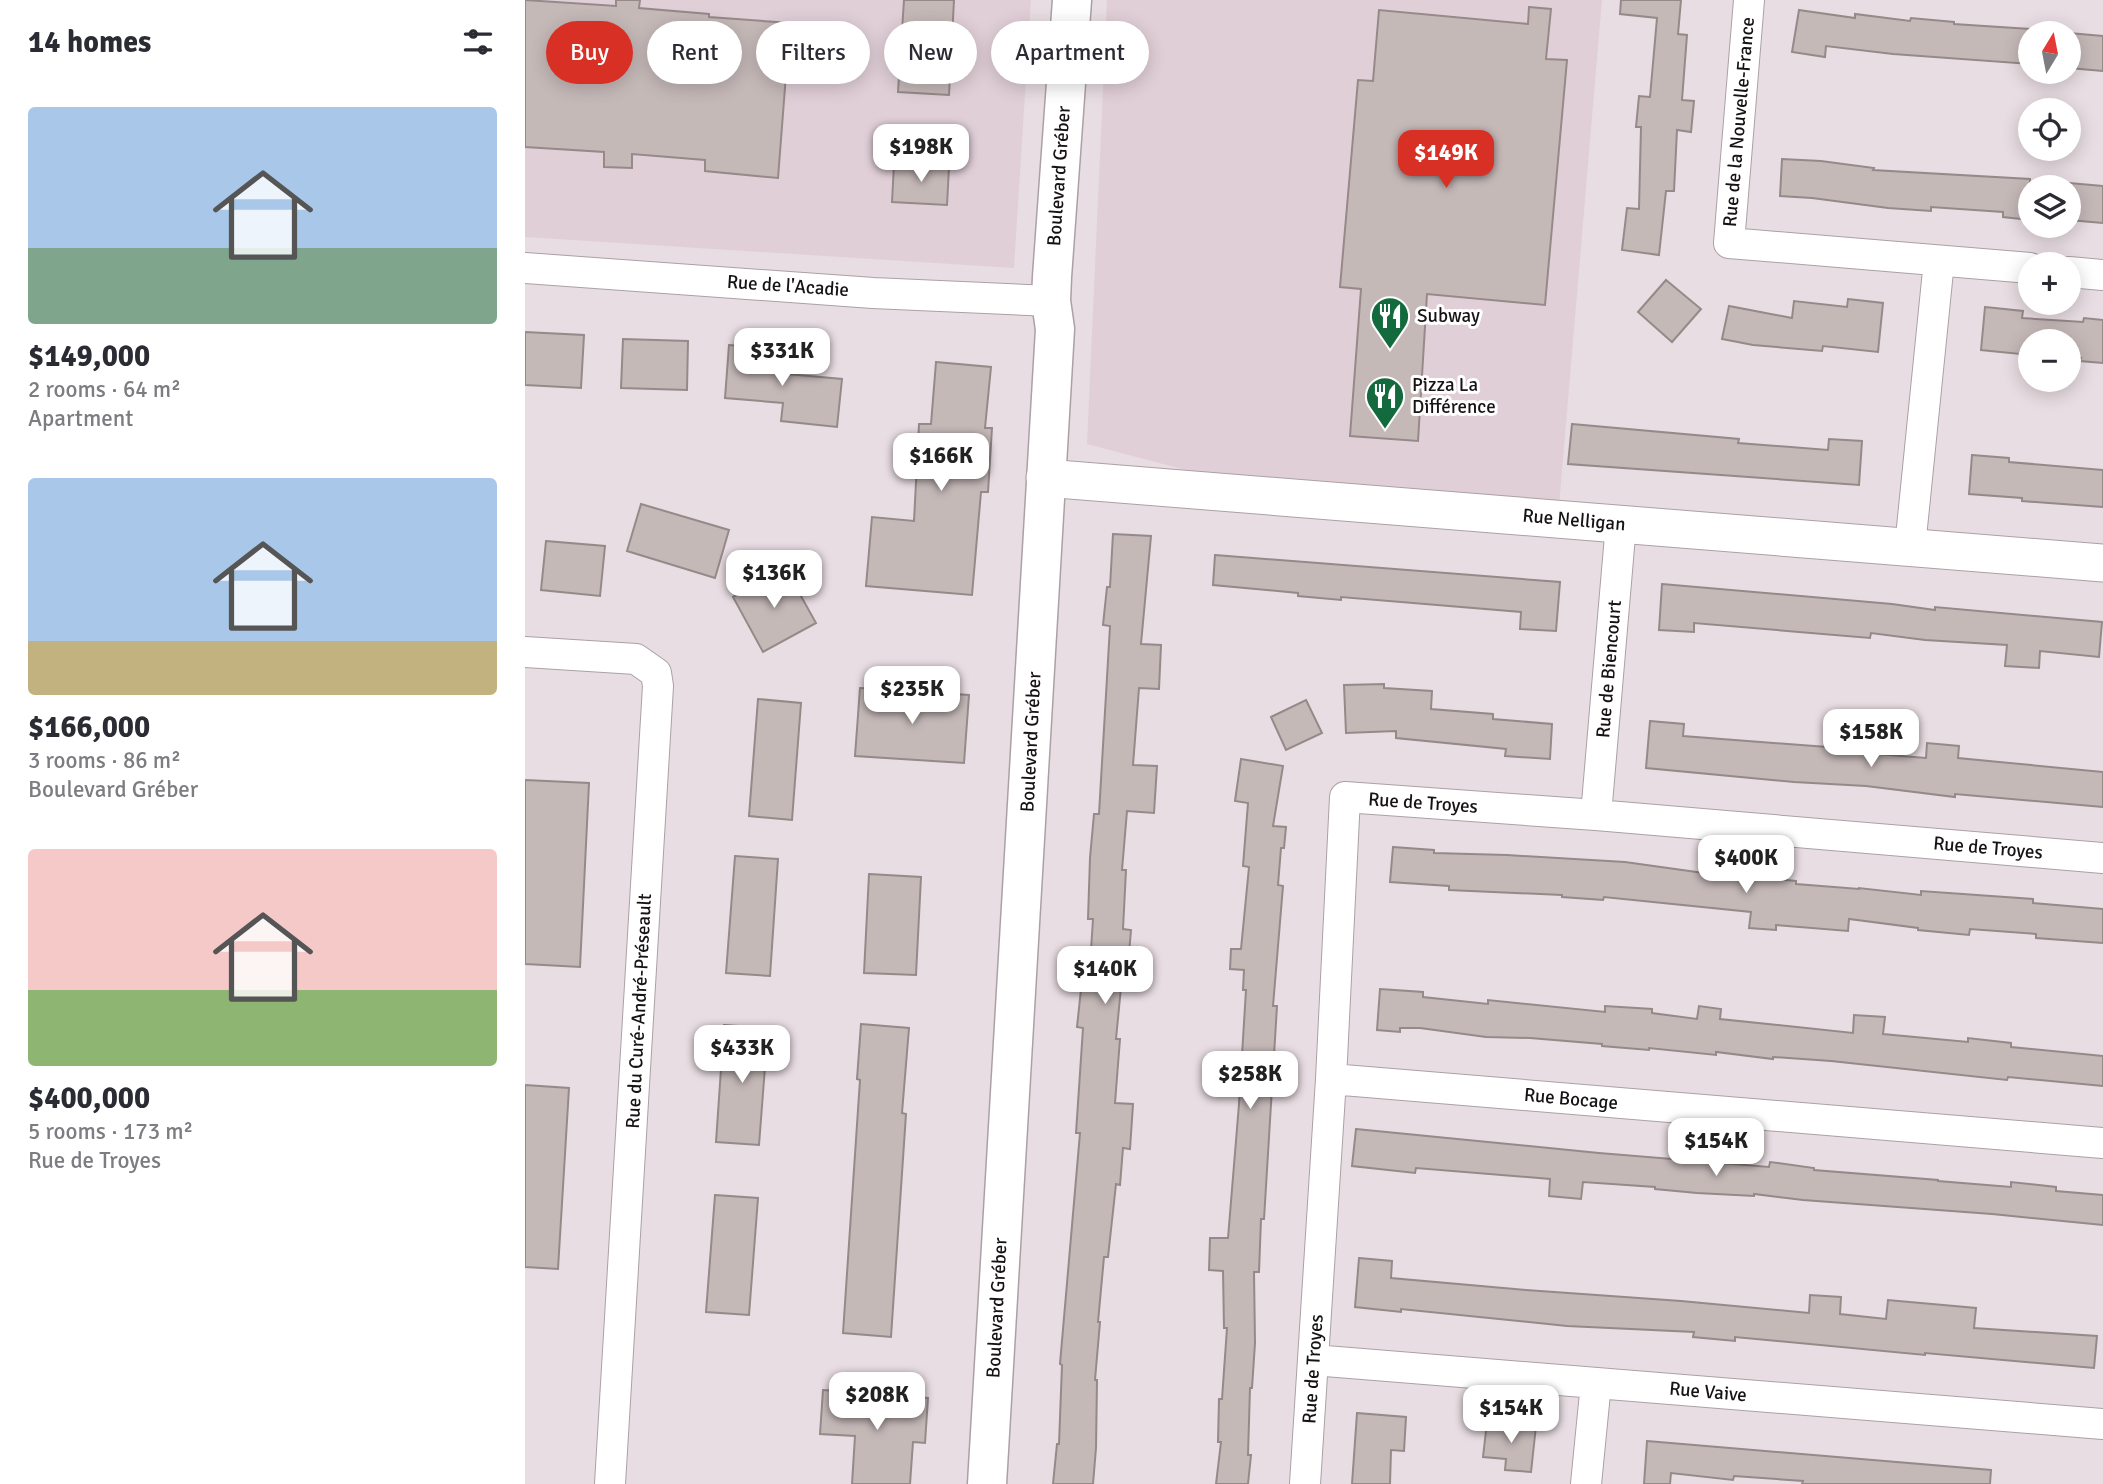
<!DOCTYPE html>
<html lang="en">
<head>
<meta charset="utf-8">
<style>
  body { margin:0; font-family:Signika,sans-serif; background:#f7f7f7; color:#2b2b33; height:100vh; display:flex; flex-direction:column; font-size:26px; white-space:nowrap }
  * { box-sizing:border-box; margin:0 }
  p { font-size:23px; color:#7c7c81 }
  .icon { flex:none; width:38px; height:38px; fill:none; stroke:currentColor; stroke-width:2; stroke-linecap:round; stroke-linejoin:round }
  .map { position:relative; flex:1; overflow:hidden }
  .sheet { display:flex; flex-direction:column; background:#fff; width:525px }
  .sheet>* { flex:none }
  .guide { position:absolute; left:21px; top:21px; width:665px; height:63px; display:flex; gap:14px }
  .needle { width:46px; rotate:10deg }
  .controls { position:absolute; left:1493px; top:21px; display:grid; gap:14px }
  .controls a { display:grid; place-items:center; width:63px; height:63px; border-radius:50%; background:#fff; box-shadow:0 4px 18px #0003; font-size:35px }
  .price { position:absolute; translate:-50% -60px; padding:0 16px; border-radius:14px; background:#fff; color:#222; font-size:23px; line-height:46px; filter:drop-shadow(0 2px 4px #0008) }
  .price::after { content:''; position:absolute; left:50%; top:42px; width:21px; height:16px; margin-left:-10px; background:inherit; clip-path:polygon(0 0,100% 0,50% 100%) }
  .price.current { background:#d93025; color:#fff }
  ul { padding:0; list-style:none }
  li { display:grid; align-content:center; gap:14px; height:371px; padding:0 28px }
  li span { display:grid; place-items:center; height:217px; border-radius:7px; color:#555 }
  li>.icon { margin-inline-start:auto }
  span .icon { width:126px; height:126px; fill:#fffc; stroke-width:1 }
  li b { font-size:30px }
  h2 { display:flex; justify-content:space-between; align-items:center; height:84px; padding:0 28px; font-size:30px }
  .pill { padding:0 24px; border-radius:32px; background:#fff; box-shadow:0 4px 18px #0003; font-size:24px; line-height:63px }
  .pill.current { background:#d93025; color:#fff }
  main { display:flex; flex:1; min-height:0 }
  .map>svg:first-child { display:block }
  .built { fill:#e1cfd7 }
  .building { fill:#c5b9b8; stroke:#958a89; stroke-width:2 }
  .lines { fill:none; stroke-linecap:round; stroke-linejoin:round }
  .minor-casing { stroke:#aba0a5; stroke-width:32 }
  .tertiary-casing { stroke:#aba0a5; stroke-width:39 }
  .secondary-casing { stroke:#aba0a5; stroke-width:41 }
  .minor { stroke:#fff; stroke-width:30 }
  .tertiary { stroke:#fff; stroke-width:37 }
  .secondary { stroke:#fff; stroke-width:38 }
  .labels { text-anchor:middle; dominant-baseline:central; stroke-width:6; stroke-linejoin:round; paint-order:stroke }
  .street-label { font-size:19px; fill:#171315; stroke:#fff }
  .poi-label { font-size:19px; fill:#171315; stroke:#fff; text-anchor:start }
</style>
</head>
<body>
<main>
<section class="sheet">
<h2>14 homes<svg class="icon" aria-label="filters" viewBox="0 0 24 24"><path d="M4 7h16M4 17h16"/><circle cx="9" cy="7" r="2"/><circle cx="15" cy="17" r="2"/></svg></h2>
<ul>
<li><span style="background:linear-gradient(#a9c7e8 65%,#7fa58c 0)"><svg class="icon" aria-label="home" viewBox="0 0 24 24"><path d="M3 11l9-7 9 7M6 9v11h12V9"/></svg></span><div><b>$149,000</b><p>2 rooms · 64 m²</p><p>Apartment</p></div></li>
<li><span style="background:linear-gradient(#a9c7e8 75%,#c2b280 0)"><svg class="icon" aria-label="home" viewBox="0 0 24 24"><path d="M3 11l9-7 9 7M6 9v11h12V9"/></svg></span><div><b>$166,000</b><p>3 rooms · 86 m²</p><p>Boulevard Gréber</p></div></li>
<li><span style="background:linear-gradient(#f6c9c9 65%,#8fb573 0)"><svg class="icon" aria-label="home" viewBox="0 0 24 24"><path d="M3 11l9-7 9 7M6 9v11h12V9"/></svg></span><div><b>$400,000</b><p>5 rooms · 173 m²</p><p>Rue de Troyes</p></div></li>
</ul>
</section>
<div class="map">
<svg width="1578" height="1484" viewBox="0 0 1578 1484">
  <rect width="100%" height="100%" fill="#e8dde2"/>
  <!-- built -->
  <path class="built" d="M0 0H506L489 268 0 237Z
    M582 0H1077L1033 518 767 498 562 444Z"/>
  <!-- building -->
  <path class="building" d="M0 0 91 6V0H115L114 8 184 14V17L265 23 253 178 180 171V160L107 154V168L79 167V152L0 147Z
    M379 0H429L424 95 373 92Z
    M1096 0H1156L1153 34 1162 35 1157 100 1169 101 1166 132 1152 130 1149 191H1141L1134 255 1097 250 1102 208 1114 209 1116 127H1111L1114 96 1125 97 1132 18 1095 14Z
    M1004 7 1026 9 1021 59 1042 60 1020 305 902 294 893 441 825 436 836 289 815 287 833 80 848 81 854 10 1003 24Z
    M1274 10 1330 18V14L1385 21 1386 18 1429 22V24L1505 29V64L1368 54 1301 46 1300 57 1267 52Z
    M1544 33 1578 36V71L1544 68Z
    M1257 159 1296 161 1349 168 1348 170 1505 179V220L1478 217V212L1406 207V211L1363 208 1287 198 1255 196Z
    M369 164 424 167 422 205 367 202Z
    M1544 183 1578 186V223L1544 220Z
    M1141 280 1176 309 1147 342 1113 312Z
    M1323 299 1358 303 1353 352 1298 346 1297 351 1228 345 1197 339 1204 306 1267 318 1269 301 1322 307Z
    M1460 307 1498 311 1497 318 1558 322 1559 318 1578 320V363L1555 361 1556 358 1544 357V341H1505V355L1456 350Z
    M0 332 59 335 56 388 0 385Z
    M98 339 163 341 162 390 96 388Z
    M204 345 242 348 240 372 317 379 312 427 256 421 258 403 200 398Z
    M411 362 466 367 460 428H467L463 492H456L447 595 341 586 347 517 389 521 394 424H406Z
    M1047 424 1214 439 1213 443 1303 450 1304 439 1337 441 1334 485 1043 464Z
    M1447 455 1484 458V462L1578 470V507L1497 501V498L1444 494Z
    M116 504 204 530 190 578 102 551Z
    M588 534 626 536 616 644 636 645 634 689 614 688 608 765 632 766 629 813 602 811 597 870H601L598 929 606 930 602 977H597L591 1039H595L590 1103 608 1104 605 1149 598 1148 595 1185 591 1184 583 1257H579L573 1322H575L570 1380H572L571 1448 568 1484H528L532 1444H534L537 1365 535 1364 555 1133H551L558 1028 552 1027 557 980 564 981 568 919H563L565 858 569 814H574L585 626 578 625 582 587H585Z
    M21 541 80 546 75 596 16 590Z
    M690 555 1035 582 1031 631 995 629 996 612 816 597V600L773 596V593L688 585Z
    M261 569 291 623 238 652 208 597Z
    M1137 584 1367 604 1410 610V607L1577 622 1574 657 1515 651 1514 668 1480 666 1482 645 1400 640 1346 633 1345 638 1169 623V632L1134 630Z
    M859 684V688L907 691 906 709 968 714V719L1027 724 1025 759 980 756 981 749 871 738V731L821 733 819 685Z
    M335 688 444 695 439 763 330 756Z
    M233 699 276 703 267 820 224 816Z
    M781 700 797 733 761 750 746 717Z
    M1125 721 1159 724 1158 736 1328 749V752L1401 758 1402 743 1434 746 1433 758 1578 772V807L1430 794V797L1341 786 1269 782 1121 768Z
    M716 759 758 766 748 826 761 827 759 848H756L753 885 758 886 748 1006H752L739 1219H736L734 1272H729L730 1343 727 1388H725L723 1455H726L723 1484H691L696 1442H693L694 1399H697L702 1328H699L698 1271 684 1270 685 1238H703L714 1104 721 990H718L719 970 705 969 706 949H716L724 867 718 866 723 803 710 801Z
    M0 780 64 783 55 967 0 964Z
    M868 847 909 850V853L982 855 1100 862 1229 880V877L1271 881V884L1334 889V888L1396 895V891L1508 899V903L1578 909V943L1511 938V934L1445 929 1444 935 1393 930V928L1324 919 1323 931 1251 925V930L1224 928 1226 912 1079 897 1078 900 1037 897V895L924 890V886L865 882Z
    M210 856 253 859 245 976 201 973Z
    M344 874 396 877 391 975 339 973Z
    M855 989 898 992V997L963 1004V1000L1080 1012V1006L1127 1009V1013L1172 1019 1174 1006 1196 1009 1195 1019 1328 1033 1329 1015 1360 1017 1358 1034 1443 1042V1038L1486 1043V1047L1578 1056V1086L1483 1077 1482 1080 1306 1061 1248 1057V1059L1191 1052V1055L1124 1048V1050L1077 1046V1044L1005 1038 961 1037 895 1028H875V1032L852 1030Z
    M336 1024 384 1028 377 1113 381 1114 366 1337 318 1333 335 1080 332 1079Z
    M199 1025 243 1028 234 1145 191 1142Z
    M0 1085 44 1088 33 1269 0 1267Z
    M831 1129 1074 1153 1244 1167 1245 1162 1289 1168V1170L1413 1180V1181L1486 1187V1182L1531 1187V1191L1578 1195V1225L1467 1214 1278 1200 1229 1194V1196L1172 1193 1130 1189V1187L1058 1182 1056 1199 1024 1196 1025 1179 891 1168 890 1173 827 1166Z
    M190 1195 233 1198 224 1315 181 1312Z
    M834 1258 867 1261 866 1278 1001 1290 1156 1301 1284 1313 1285 1295 1316 1297 1315 1314 1361 1319 1363 1300 1451 1308 1449 1328 1572 1336 1569 1368 1400 1353V1355L1210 1337V1341L1168 1337 1169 1332 1042 1326 876 1309V1312L830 1307Z
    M298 1390 403 1398 400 1443 388 1442 385 1484H327L330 1436 295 1434Z
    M832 1413 881 1417 879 1451 866 1450 865 1484H827Z
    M962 1422 1011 1426 1006 1472 980 1470 981 1459 958 1457Z
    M1122 1441 1466 1470 1465 1484H1277L1278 1481 1209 1476 1208 1480 1146 1473 1145 1484H1119Z"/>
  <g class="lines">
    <!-- minor casing -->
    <g class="minor-casing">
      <path id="minor" d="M1224 0 1204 243 1505 268
        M0 268 348 293 526 301
        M1544 272 1578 275
        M1385 547 1414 261
        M0 652 111 659 131 673 133 686 85 1484
        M1071 815 1096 524
        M806 1079 1578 1143
        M788 1360 1578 1424
        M780 1484 806 1079 820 797 1071 815 1578 858
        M1061 1484 1071 1383"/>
    </g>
    <!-- tertiary casing -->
    <g class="tertiary-casing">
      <path id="tertiary" d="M520 478 1578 563"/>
    </g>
    <!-- secondary casing -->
    <g class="secondary-casing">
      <path id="secondary" d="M462 1484 530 329 526 301 527 277 547 0"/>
    </g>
    <!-- minor -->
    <use href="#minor" class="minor"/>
    <!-- tertiary -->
    <use href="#tertiary" class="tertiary"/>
    <!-- secondary -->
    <use href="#secondary" class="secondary"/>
  </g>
  <!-- icons -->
  <defs>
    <g id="restaurant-pin" transform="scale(2.0125)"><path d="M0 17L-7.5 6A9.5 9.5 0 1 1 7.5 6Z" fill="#136a3d" stroke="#fff"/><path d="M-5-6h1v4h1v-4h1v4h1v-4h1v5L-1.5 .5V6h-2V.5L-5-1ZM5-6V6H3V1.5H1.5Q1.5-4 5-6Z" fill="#fff"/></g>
  </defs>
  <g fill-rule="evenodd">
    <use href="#restaurant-pin" x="865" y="316"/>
    <use href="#restaurant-pin" x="860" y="396"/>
  </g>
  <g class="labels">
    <!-- street labels -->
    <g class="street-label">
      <text transform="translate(1214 122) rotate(-85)">Rue de la Nouvelle-France</text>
      <text transform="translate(534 176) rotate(-86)">Boulevard Gréber</text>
      <text transform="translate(263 286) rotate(4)">Rue de l'Acadie</text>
      <text transform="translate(1049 520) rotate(5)">Rue Nelligan</text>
      <text transform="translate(1084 669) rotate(-85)">Rue de Biencourt</text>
      <text transform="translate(506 742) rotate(-87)">Boulevard Gréber</text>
      <text transform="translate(898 803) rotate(4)">Rue de Troyes</text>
      <text transform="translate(1463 848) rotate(5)">Rue de Troyes</text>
      <text transform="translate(114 1011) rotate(-87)">Rue du Curé-André-Préseault</text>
      <text transform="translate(1046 1099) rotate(5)">Rue Bocage</text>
      <text transform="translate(472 1308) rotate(-87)">Boulevard Gréber</text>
      <text transform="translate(788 1369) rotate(-86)">Rue de Troyes</text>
      <text transform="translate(1183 1392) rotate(5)">Rue Vaive</text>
    </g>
    <!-- poi labels -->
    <g class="poi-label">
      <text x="892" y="316">Subway</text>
      <text x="887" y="385">Pizza La<tspan x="887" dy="22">Différence</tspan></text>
    </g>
  </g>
</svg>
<div class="controls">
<a><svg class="needle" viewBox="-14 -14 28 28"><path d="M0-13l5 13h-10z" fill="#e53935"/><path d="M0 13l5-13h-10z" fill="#7c7c81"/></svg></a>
<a><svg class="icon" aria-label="locate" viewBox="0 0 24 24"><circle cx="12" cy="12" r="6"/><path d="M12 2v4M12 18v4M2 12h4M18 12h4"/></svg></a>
<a><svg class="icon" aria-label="layers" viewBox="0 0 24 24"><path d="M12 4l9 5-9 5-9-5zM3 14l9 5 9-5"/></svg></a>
<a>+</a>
<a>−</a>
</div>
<b class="price" style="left:396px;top:184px">$198K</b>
<b class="price current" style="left:921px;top:190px">$149K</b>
<b class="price" style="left:257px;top:388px">$331K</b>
<b class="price" style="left:416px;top:493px">$166K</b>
<b class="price" style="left:249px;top:610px">$136K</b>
<b class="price" style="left:387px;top:726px">$235K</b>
<b class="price" style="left:1346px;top:769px">$158K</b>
<b class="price" style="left:1221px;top:895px">$400K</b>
<b class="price" style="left:580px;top:1006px">$140K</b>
<b class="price" style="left:217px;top:1085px">$433K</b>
<b class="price" style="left:725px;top:1111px">$258K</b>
<b class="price" style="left:1191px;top:1178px">$154K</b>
<b class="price" style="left:352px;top:1432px">$208K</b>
<b class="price" style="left:986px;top:1445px">$154K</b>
<div class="guide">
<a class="pill current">Buy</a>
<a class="pill">Rent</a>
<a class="pill">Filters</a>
<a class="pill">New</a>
<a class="pill">Apartment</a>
</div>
</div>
</main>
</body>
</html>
